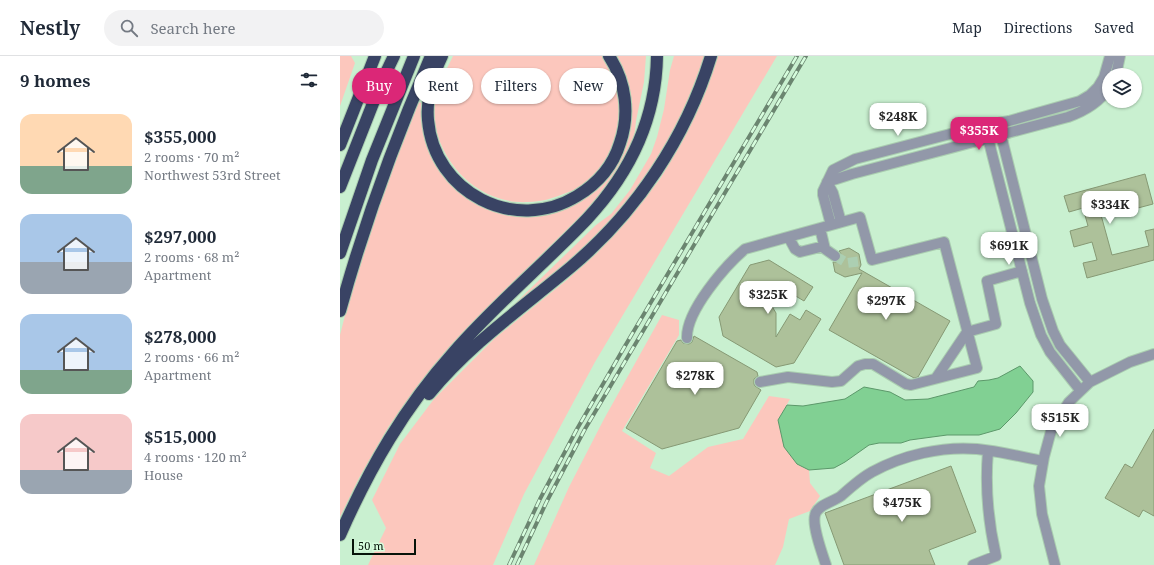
<!DOCTYPE html>
<html lang="en">
<head>
<meta charset="utf-8">
<style>
  body { margin:0; font-family:"Noto Serif",serif; background:#f2f2f3; color:#1f2937; height:100vh; display:flex; flex-direction:column; font-size:15px; white-space:nowrap }
  * { box-sizing:border-box; margin:0 }
  p { font-size:13px; color:#747a83 }
  .icon { flex:none; width:22px; height:22px; fill:none; stroke:currentColor; stroke-width:2; stroke-linecap:round; stroke-linejoin:round }
  .map { position:relative; flex:1; overflow:hidden }
  .details { display:flex; flex-direction:column; background:#fff; width:340px }
  .details>* { flex:none }
  .hud { position:absolute; left:12px; top:12px; width:380px; height:36px; display:flex; gap:8px }
  .fabs { position:absolute; left:762px; top:12px; display:grid; gap:8px }
  .fabs a { display:grid; place-items:center; width:40px; height:40px; border-radius:50%; background:#fff; box-shadow:0 1px 3px #0004; font-size:20px }
  .scale { position:absolute; left:12px; bottom:10px; width:64px; box-sizing:border-box; padding-left:4px; border:2px solid #07140a; border-top:0; font-size:11px; line-height:14px; white-space:nowrap; color:#07140a; -webkit-text-stroke:3px #d6fddd; paint-order:stroke }
  .price { position:absolute; translate:-50% -34px; padding:0 9px; border-radius:8px; background:#fff; color:#222; font-size:13px; line-height:26px; filter:drop-shadow(0 1px 2px #0008) }
  .price::after { content:''; position:absolute; left:50%; top:24px; width:12px; height:9px; margin-left:-6px; background:inherit; clip-path:polygon(0 0,100% 0,50% 100%) }
  .price.active { background:#db2777; color:#fff }
  ul { padding:0; list-style:none }
  li { display:flex; align-items:center; gap:12px; height:100px; padding:0 20px }
  li span { display:grid; place-items:center; flex:none; width:112px; height:80px; border-radius:12px; color:#555 }
  li>.icon { margin-inline-start:auto }
  span .icon { width:48px; height:48px; fill:#fffc; stroke-width:1 }
  li b { font-size:17px }
  h2 { display:flex; justify-content:space-between; align-items:center; height:48px; padding:0 20px; font-size:17px }
  .tag { padding:0 14px; border-radius:18px; background:#fff; box-shadow:0 1px 3px #0004; font-size:14px; line-height:36px }
  .tag.active { background:#db2777; color:#fff }
  header { display:flex; align-items:center; gap:24px; box-sizing:border-box; height:56px; padding:0 20px; background:#fff; border-bottom:1px solid #e0e1e3 }
  header strong { font-size:19px }
  nav { display:flex; gap:22px; margin-inline-start:auto; font-size:14px }
  .search { width:280px; height:36px; background:#f2f2f3; display:flex; align-items:center; gap:10px; box-sizing:border-box; padding:0 14px; border-radius:22px; color:#747a83; font-size:15px }
  main { display:flex; flex:1; min-height:0 }
  .map>svg:first-child { display:block }
  .green { fill:#fcc7bd }
  .water { fill:#81d093; stroke:#5c986a }
  .building { fill:#adc19a; stroke:#869974 }
  .lines { fill:none; stroke-linecap:round; stroke-linejoin:round }
  .minor-tunnel { stroke:#accfb2; stroke-width:10; stroke-dasharray:10 5; stroke-linecap:butt }
  .minor-casing { stroke:#aacdb0; stroke-width:12 }
  .highway-casing { stroke:#aacdb0; stroke-width:14 }
  .minor { stroke:#9298a9; stroke-width:10 }
  .highway { stroke:#394364; stroke-width:12 }
  .rail-casing { stroke:#6b8570; stroke-width:4 }
  .rail { stroke:#d6fddd; stroke-width:2.5; stroke-dasharray:8; stroke-linecap:butt }
</style>
</head>
<body>
<header>
<strong>Nestly</strong>
<div class="search"><svg class="icon" aria-label="search" viewBox="0 0 24 24"><circle cx="10" cy="10" r="6"/><path d="M15 15l6 6"/></svg>Search here</div>
<nav><a>Map</a><a>Directions</a><a>Saved</a></nav>
</header>
<main>
<section class="details">
<h2>9 homes<svg class="icon" aria-label="filters" viewBox="0 0 24 24"><path d="M4 7h16M4 17h16"/><circle cx="9" cy="7" r="2"/><circle cx="15" cy="17" r="2"/></svg></h2>
<ul>
<li><span style="background:linear-gradient(#ffd9b3 65%,#7fa58c 0)"><svg class="icon" aria-label="home" viewBox="0 0 24 24"><path d="M3 11l9-7 9 7M6 9v11h12V9"/></svg></span><div><b>$355,000</b><p>2 rooms · 70 m²</p><p>Northwest 53rd Street</p></div></li>
<li><span style="background:linear-gradient(#a9c7e8 60%,#9aa5b1 0)"><svg class="icon" aria-label="home" viewBox="0 0 24 24"><path d="M3 11l9-7 9 7M6 9v11h12V9"/></svg></span><div><b>$297,000</b><p>2 rooms · 68 m²</p><p>Apartment</p></div></li>
<li><span style="background:linear-gradient(#a9c7e8 70%,#7fa58c 0)"><svg class="icon" aria-label="home" viewBox="0 0 24 24"><path d="M3 11l9-7 9 7M6 9v11h12V9"/></svg></span><div><b>$278,000</b><p>2 rooms · 66 m²</p><p>Apartment</p></div></li>
<li><span style="background:linear-gradient(#f6c9c9 70%,#9aa5b1 0)"><svg class="icon" aria-label="home" viewBox="0 0 24 24"><path d="M3 11l9-7 9 7M6 9v11h12V9"/></svg></span><div><b>$515,000</b><p>4 rooms · 120 m²</p><p>House</p></div></li>
</ul>
</section>
<div class="map">
<svg width="814" height="509" viewBox="0 0 814 509">
  <rect width="100%" height="100%" fill="#c9f0d0"/>
  <!-- green -->
  <path class="green" d="M0 0H11L15 7 0 50Z
    M113 0H263C278 21 283 47 278 72 277 78 276 85 274 90 271 101 257 121 248 127 241 132 233 134 226 137 214 142 201 146 188 146 137 149 94 103 94 54 94 35 105 17 113 0Z
    M277 0H306L304 26 296 65 294 83 281 110 251 150 146 253 105 296 83 323 49 370 19 422 0 461V279L17 212 56 96 77 46 83 47C82 79 89 106 113 129 148 164 194 169 238 146 250 140 262 131 270 120 297 82 299 40 277 0Z
    M334 0H365C353 31 341 63 325 92 304 128 270 167 240 195 216 218 189 238 163 259L256 169 271 158 290 134 311 98 317 81 324 53 330 14Z
    M377 0H437L255 306 184 438 153 509H28L46 472 32 444 60 388 94 343 155 282 228 223 257 197 285 167 320 123 344 82 364 39Z
    M322 259 339 264V279L282 375 316 397 310 412 329 420 368 391 403 383 429 340 450 343 438 364 457 408 469 414 470 427 480 440 470 455 449 463 443 491 435 509H194L229 431 264 363Z"/>
  <!-- water -->
  <path class="water" d="M680 310 693 325V336L676 357 660 373 639 379H607L570 384 561 387H539L529 389 505 406 494 412 469 414 457 408 444 391 438 364 447 349 463 350 505 343 524 331 550 336 565 344 588 343 634 331 638 325 649 324 658 322Z"/>
  <!-- building -->
  <path class="building" d="M805 118 813 148 798 152 794 138 758 148 772 199 809 190 805 175 814 173V204L747 222 743 207 757 204 752 186 734 191 730 175 748 170 743 152 729 156 724 140Z
    M509 192 519 198 521 209 519 213 610 265 578 321 574 322 489 274 522 217 505 221 495 216 493 206H497L501 203V198L499 195Z
    M429 204 473 231 464 245 454 239 447 249 422 234 436 257V281L450 258 460 264 466 254 481 263 454 307 436 311 383 280 379 261 410 209Z
    M354 280 417 316 418 320 414 323V328L415 330 421 334 399 372 322 393 286 372 337 285 341 284 343 287 349 288 352 286Z
    M814 373V460L803 454 799 461 765 442 785 408 792 412Z
    M611 410 636 476 589 494 595 509H504L485 457Z"/>
  <g class="lines">
    <!-- minor-tunnel -->
    <path class="minor-tunnel" d="M495 200 507 207 521 205"/>
    <!-- minor casing -->
    <g class="minor-casing">
      <path id="minor" d="M776 19 780 0
        M657 74 661 79 702 243 713 275 720 289 750 326
        M650 76 648 82 690 247 701 279 710 296 740 334
        M487 126 512 118 728 61C745 55 759 47 769 32
        M487 126 493 137 501 166
        M491 169 483 139V135L493 114 515 103 633 72 669 65 740 45 750 39 758 31 764 21 770 0
        M480 172 485 193 495 200
        M449 182 455 193 460 196 484 190
        M347 282C346 255 385 210 405 193L520 161 532 204 604 186 637 312 571 329 566 328 533 308H525L518 310 501 325 492 326 448 321 420 326
        M596 322 627 276 656 268 647 225 682 215
        M486 509C482 497 472 470 475 459 477 449 493 446 501 440 510 432 521 422 532 416 563 399 602 390 637 393 659 395 682 401 703 405
        M633 509 656 500C648 465 645 430 648 395
        M715 509 702 458 699 430 704 401 711 375 729 346 750 326 790 306 814 298"/>
    </g>
    <!-- highway casing -->
    <g class="highway-casing">
      <path id="highway" d="M102 0C92 21 86 41 88 64 94 137 175 178 237 140 257 128 273 110 280 87 290 58 286 26 269 0
        M0 89 35 0
        M0 131 41 27 54 0
        M0 197 32 104 74 0
        M0 255C24 168 55 83 91 0
        M89 338C130 288 182 252 231 211 296 156 346 82 371 0
        M0 479C30 411 64 352 114 296 155 249 204 208 247 163 290 117 316 64 317 0"/>
    </g>
    <!-- minor -->
    <use href="#minor" class="minor"/>
    <!-- highway -->
    <use href="#highway" class="highway"/>
    <!-- rail casing -->
    <g class="rail-casing">
      <path id="rail" d="M169 509 200 443 237 373 285 290 457 0
        M177 509 207 445 245 373 466 0"/>
    </g>
    <!-- rail -->
    <use href="#rail" class="rail"/>
  </g>
</svg>
<div class="fabs">
<a><svg class="icon" aria-label="layers" viewBox="0 0 24 24"><path d="M12 4l9 5-9 5-9-5zM3 14l9 5 9-5"/></svg></a>
</div>
<div class="scale">50 m</div>
<b class="price" style="left:558px;top:81px">$248K</b>
<b class="price active" style="left:639px;top:95px">$355K</b>
<b class="price" style="left:770px;top:169px">$334K</b>
<b class="price" style="left:669px;top:210px">$691K</b>
<b class="price" style="left:428px;top:259px">$325K</b>
<b class="price" style="left:546px;top:265px">$297K</b>
<b class="price" style="left:355px;top:340px">$278K</b>
<b class="price" style="left:720px;top:382px">$515K</b>
<b class="price" style="left:562px;top:467px">$475K</b>
<div class="hud">
<a class="tag active">Buy</a>
<a class="tag">Rent</a>
<a class="tag">Filters</a>
<a class="tag">New</a>
</div>
</div>
</main>
</body>
</html>
